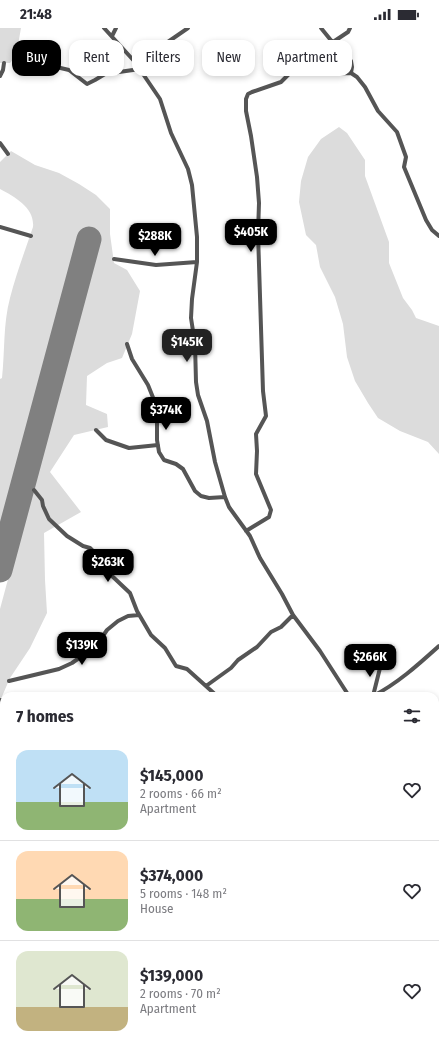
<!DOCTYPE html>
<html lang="en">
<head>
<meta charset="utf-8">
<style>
  body { margin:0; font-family:"Fira Sans Condensed",sans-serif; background:#f7f7f7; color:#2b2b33; height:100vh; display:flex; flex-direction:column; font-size:15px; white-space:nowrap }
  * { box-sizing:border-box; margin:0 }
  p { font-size:13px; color:#7c7c81 }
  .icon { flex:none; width:22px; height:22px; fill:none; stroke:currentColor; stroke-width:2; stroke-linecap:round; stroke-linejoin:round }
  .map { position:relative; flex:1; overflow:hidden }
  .panel { position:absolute; left:0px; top:664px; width:439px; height:356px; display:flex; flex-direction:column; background:#fff; border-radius:12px 12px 0 0; box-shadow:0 2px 6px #0003 }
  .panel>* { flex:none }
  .banner { position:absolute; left:12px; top:12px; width:415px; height:36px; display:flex; gap:8px }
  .price { position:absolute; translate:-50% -34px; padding:0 9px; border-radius:8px; background:#000; color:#fff; font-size:13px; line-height:26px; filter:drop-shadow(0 1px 2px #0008) }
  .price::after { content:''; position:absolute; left:50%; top:24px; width:12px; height:9px; margin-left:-6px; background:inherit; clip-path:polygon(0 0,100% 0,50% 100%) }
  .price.current { background:#222; color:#fff }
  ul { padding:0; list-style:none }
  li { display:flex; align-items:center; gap:12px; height:100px; padding:0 16px }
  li+li { border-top:1px solid #e1e1e2 }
  li span { display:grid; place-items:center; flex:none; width:112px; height:80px; border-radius:12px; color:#555 }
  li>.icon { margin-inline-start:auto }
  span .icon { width:48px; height:48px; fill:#fffc; stroke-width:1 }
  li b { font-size:17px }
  h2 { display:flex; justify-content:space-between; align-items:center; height:48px; padding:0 16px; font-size:17px }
  .chip { padding:0 14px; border-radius:12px; background:#fff; box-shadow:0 2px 6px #0003; font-size:14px; line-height:36px }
  .chip.current { background:#000; color:#fff }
  .status { display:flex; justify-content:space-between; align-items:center; height:28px; padding:0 20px; background:#fff; direction:ltr }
  .status svg { height:11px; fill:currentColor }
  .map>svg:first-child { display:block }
  .green { fill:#dcdcdc }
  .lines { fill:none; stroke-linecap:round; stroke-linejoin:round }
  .runway { stroke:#808080; stroke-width:25 }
  .street { stroke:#555; stroke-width:4 }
</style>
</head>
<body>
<div class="status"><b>21:48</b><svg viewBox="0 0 49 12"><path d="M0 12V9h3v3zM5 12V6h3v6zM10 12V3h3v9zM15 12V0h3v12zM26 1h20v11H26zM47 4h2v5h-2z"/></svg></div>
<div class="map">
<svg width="439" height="1020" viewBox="0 0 439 1020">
  <rect width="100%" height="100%" fill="#fff"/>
  <!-- green -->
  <path class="green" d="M0 0H21L16 28 10 35H0Z
    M339 99 347 105 365 132V148L389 214V235L403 270 412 282 416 290 439 298V426L428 414 400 403 378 390 368 375 355 353 347 329 343 296 335 269 320 239 316 217 306 207 299 174 301 153 308 129 321 111Z
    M11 123 35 137 59 145 79 156 96 167 110 181V206L114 235 127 242 140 263 132 306 122 330 107 335 87 348 86 377 107 386 108 399 74 407 50 444 81 484 44 505 45 552 47 585 30 620 10 650 0 673V581L99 214 84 206 73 240 47 352 0 521V351L2 350C5 323 3 296 10 270 16 246 25 223 33 199 35 180 15 169 0 161V134Z"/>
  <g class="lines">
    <!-- runway -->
    <path class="runway" d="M0 542 89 211"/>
    <!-- street -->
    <path class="street" d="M104 0 135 34 141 42
      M188 0 146 29 144 35 143 46 160 71 171 105 188 141 192 157 197 209V234L192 271 191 290 195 316 196 354 198 367 207 393 215 434 225 469 229 479 250 508 260 530 282 566 293 587 320 623 349 668
      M321 0 338 21 351 33 352 39 351 45
      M112 8 116 0
      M39 31 52 38 69 42 87 56 95 52 105 46 140 41
      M308 34 315 36 325 44 331 46 351 45 357 49 365 59 378 83 397 104 406 129 404 139 426 192 432 202 439 208
      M0 48 3 42 4 35
      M0 115 8 126
      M0 199 31 208
      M114 231 156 237 197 234
      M127 316 132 331 148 357 154 372 157 387V412L159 424 164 432 176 436 183 441 195 463 201 468 209 470 225 469
      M96 402 106 412 129 420 158 417
      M34 462 42 472 43 478 49 491 67 508 83 518 90 520 105 535 106 541 112 548 130 565 137 583 151 607 165 620 176 638 187 641 217 668
      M246 503 269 489 271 482 256 446 257 423 256 406 266 388 263 363 258 205 259 175 257 149 251 108 246 83V71L248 66 252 64 281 54 291 44 322 26 333 14 348 4 350 0
      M9 653 59 641 72 635 96 618 107 602 118 593 128 588 139 587
      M206 658 231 640 238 632 257 619 271 604 281 599 293 587
      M373 668C397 656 419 636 439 618
      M373 668 381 636
      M1 672 4 683
      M0 687 4 689
      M435 784 439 788
      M0 791 4 797
      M156 1016V1020
      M307 1016 308 1020"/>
  </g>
</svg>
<b class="price" style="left:251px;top:225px">$405K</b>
<b class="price" style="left:155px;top:229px">$288K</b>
<b class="price current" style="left:187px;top:335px">$145K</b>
<b class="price" style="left:166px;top:403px">$374K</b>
<b class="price" style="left:108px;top:555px">$263K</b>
<b class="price" style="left:82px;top:638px">$139K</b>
<b class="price" style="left:370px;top:650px">$266K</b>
<div class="banner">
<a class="chip current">Buy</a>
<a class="chip">Rent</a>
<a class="chip">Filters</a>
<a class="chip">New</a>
<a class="chip">Apartment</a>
</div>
<section class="panel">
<h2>7 homes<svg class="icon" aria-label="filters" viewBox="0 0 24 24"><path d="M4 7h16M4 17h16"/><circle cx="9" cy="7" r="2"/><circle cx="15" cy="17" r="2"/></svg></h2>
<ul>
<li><span style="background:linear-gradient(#bfe0f5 65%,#8fb573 0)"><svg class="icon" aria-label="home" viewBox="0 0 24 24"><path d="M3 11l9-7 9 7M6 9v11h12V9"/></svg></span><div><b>$145,000</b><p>2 rooms · 66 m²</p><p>Apartment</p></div><svg class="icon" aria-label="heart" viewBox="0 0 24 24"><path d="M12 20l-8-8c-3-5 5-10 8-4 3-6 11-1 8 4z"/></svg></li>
<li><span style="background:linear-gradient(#ffd9b3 60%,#8fb573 0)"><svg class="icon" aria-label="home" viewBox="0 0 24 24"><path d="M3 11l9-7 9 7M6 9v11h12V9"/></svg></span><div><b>$374,000</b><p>5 rooms · 148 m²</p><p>House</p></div><svg class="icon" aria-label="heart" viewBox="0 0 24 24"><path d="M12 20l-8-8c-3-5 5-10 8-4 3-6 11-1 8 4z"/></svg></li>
<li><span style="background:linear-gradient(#dfe7d0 70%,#c2b280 0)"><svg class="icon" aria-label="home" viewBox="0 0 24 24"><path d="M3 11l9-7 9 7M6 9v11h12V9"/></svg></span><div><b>$139,000</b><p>2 rooms · 70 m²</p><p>Apartment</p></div><svg class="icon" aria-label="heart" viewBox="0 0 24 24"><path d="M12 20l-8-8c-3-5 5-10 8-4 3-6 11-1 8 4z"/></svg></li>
</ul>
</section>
</div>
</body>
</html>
